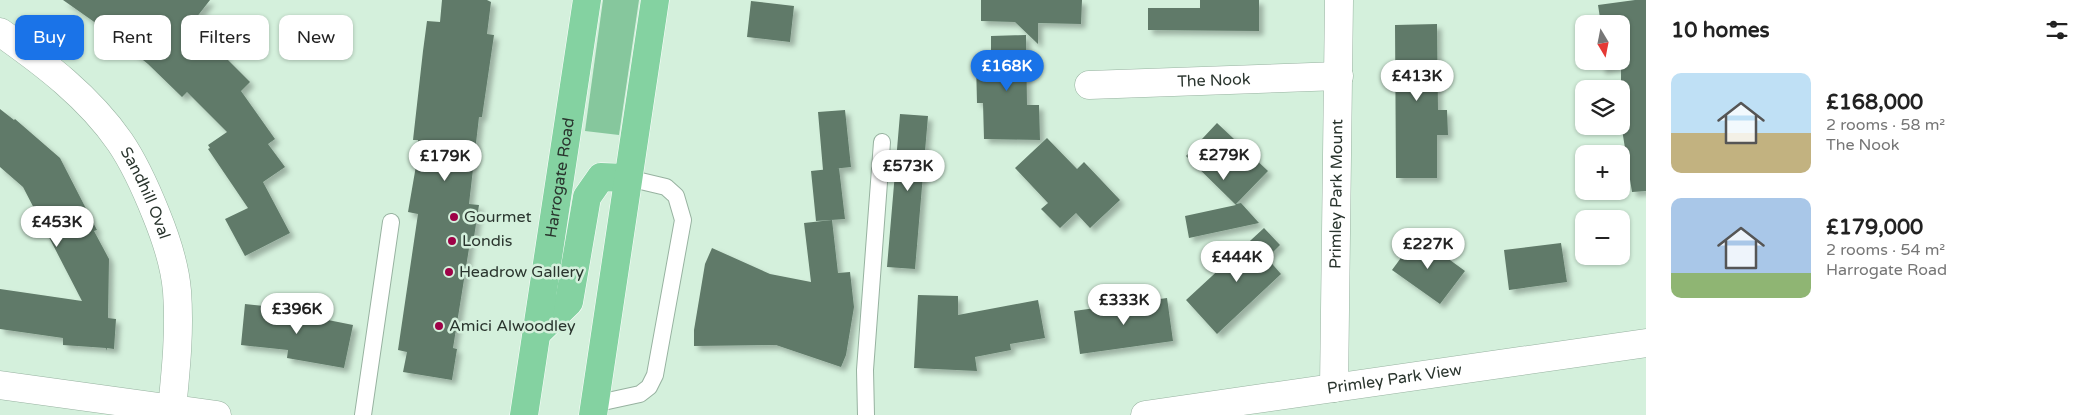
<!DOCTYPE html>
<html lang="en">
<head>
<meta charset="utf-8">
<style>
  body { margin:0; font-family:"Varela Round",sans-serif; background:#f6f6f6; color:#222; height:100vh; display:flex; flex-direction:column; font-size:19px; white-space:nowrap }
  * { box-sizing:border-box; margin:0 }
  p { font-size:16px; color:#767676 }
  .icon { flex:none; width:28px; height:28px; fill:none; stroke:currentColor; stroke-width:2; stroke-linecap:round; stroke-linejoin:round }
  .map { position:relative; flex:1; overflow:hidden }
  .drawer { display:flex; flex-direction:column; background:#fff; width:450px }
  .drawer>* { flex:none }
  .hud { position:absolute; left:15px; top:15px; width:475px; height:45px; display:flex; gap:10px }
  .needle { width:32px; rotate:170deg }
  .tools { position:absolute; left:1575px; top:15px; display:grid; gap:10px }
  .tools a { display:grid; place-items:center; width:55px; height:55px; border-radius:10px; background:#fff; box-shadow:0 1px 4px #0004; font-size:25px }
  .price { position:absolute; translate:-50% -42px; padding:0 11px; border-radius:18px; background:#fff; color:#222; font-size:16px; line-height:32px; filter:drop-shadow(0 1px 2px #0008) }
  .price::after { content:''; position:absolute; left:50%; top:30px; width:15px; height:11px; margin-left:-8px; background:inherit; clip-path:polygon(0 0,100% 0,50% 100%) }
  .price.on { background:#1a73e8; color:#fff }
  ul { padding:0; list-style:none }
  li { display:flex; align-items:center; gap:15px; height:125px; padding:0 25px }
  li span { display:grid; place-items:center; flex:none; width:140px; height:100px; border-radius:10px; color:#555 }
  li>.icon { margin-inline-start:auto }
  span .icon { width:60px; height:60px; fill:#fffc; stroke-width:1 }
  li b { font-size:21px }
  h2 { display:flex; justify-content:space-between; align-items:center; height:60px; padding:0 25px; font-size:21px }
  .tag { padding:0 18px; border-radius:10px; background:#fff; box-shadow:0 1px 4px #0004; font-size:18px; line-height:45px }
  .tag.on { background:#1a73e8; color:#fff }
  main { display:flex; flex:1; min-height:0 }
  .map>svg:first-child { display:block }
  .green { fill:#86c79d }
  .building { fill:#607a69; filter:url(#shadow) }
  .lines { fill:none; stroke-linecap:round; stroke-linejoin:round }
  .lane-casing { stroke:#97b2a0; stroke-width:18 }
  .street-casing { stroke:#97b2a0; stroke-width:29 }
  .highway-casing { stroke:#fff; stroke-width:29 }
  .lane { stroke:#fff; stroke-width:16 }
  .street { stroke:#fff; stroke-width:28 }
  .highway { stroke:#84d2a1; stroke-width:28 }
  .poi-dot { fill:#9e0247; stroke:#d4f0dc; stroke-width:2 }
  .labels { text-anchor:middle; dominant-baseline:central; stroke-width:5; stroke-linejoin:round; paint-order:stroke }
  .street-label { font-size:16px; fill:#2a352e; stroke:#d4f0dc }
  .poi-label { font-size:16px; fill:#2a352e; stroke:#d4f0dc; text-anchor:start }
</style>
</head>
<body>
<main>
<div class="map">
<svg width="1646" height="415" viewBox="0 0 1646 415">
  <defs>
    <filter id="shadow"><feDropShadow dx="4.5" dy="4.5" stdDeviation="2.5" flood-color="#0004"/></filter>
  </defs>
  <rect width="100%" height="100%" fill="#d4f0dc"/>
  <!-- green -->
  <path class="green" d="M603 0H639L619 135 585 131Z"/>
  <!-- building -->
  <path class="building" d="M63 0H210L196 18 229 50 223 55 250 82 241 91 275 139 268 144 285 167 263 182 290 233 245 256 225 219 248 208 208 149 210 148 208 145 227 132 187 92 182 97 148 64 100 26Z
    M442 0H487L491 2 487 34 494 35 482 117H479L469 204 479 205 474 237 471 236 453 348 457 349 452 380 403 372 407 352 398 350 418 214 408 212 417 160 418 140H413L423 51 427 21 440 22Z
    M981 0H1082L1081 24 1038 23V44L1015 22 981 21Z
    M1200 0H1259V31L1148 30V8H1200Z
    M1635 0H1646V191L1632 192 1621 123V66L1601 70 1600 61H1621V24H1595L1594 19 1600 18 1598 5Z
    M751 1 794 6 790 42 747 37Z
    M1437 24 1438 110H1447L1448 135H1437V178H1396L1395 25Z
    M1026 35 1027 105H1039L1040 140 984 139 983 103H977L976 62H991V36Z
    M0 109 14 120 15 119 60 158 97 230 94 231 109 259 108 318 116 319 114 349 107 348V351L106 348 63 345V338L0 329V289L82 301 23 187 0 167Z
    M845 110 851 167 823 170 818 112Z
    M900 114 928 116 915 269 887 267Z
    M1217 123 1268 171 1236 204 1241 203 1259 223 1189 238 1185 216 1236 205 1186 156Z
    M1047 138 1077 169 1084 162 1120 200 1090 228 1076 213 1060 228 1041 209 1048 203 1015 168Z
    M839 168 845 219 816 221 811 171Z
    M832 220 838 273 850 272 854 307 846 355 841 367 776 345 694 346V330L705 264 712 248 770 274 811 282 804 223Z
    M1264 228 1280 245 1267 258 1281 274 1217 334 1186 300Z
    M1417 236 1465 271 1440 304 1392 270Z
    M1561 243 1567 282 1509 290 1504 250Z
    M918 295 958 296V315L1038 300 1045 338 1010 344 1011 350 975 357 977 371 914 368Z
    M1167 298 1173 341 1080 354 1074 311Z
    M245 304 273 307V309L353 325 344 368 287 358 288 350 241 345Z"/>
  <g class="lines">
    <!-- lane casing -->
    <g class="lane-casing">
      <path id="lane" d="M594 404 640 394 649 387 655 375 683 220 676 196 666 187 628 178
        M363 415 391 222
        M866 415 865 370 882 142"/>
    </g>
    <!-- street casing -->
    <g class="street-casing">
      <g id="street">
        <path id="s1" d="M0 32C44 63 89 97 120 142 135 164 146 189 156 214 165 236 175 267 177 291 180 330 176 369 172 409"/>
        <path id="s2" d="M1089 85 1339 76"/>
        <path d="M0 385 217 415"/>
        <path id="s3" d="M1334 388 1339 0"/>
        <path id="s4" d="M1145 415 1646 343"/>
      </g>
    </g>
    <!-- highway casing -->
    <g class="highway-casing">
      <g id="highway">
        <path d="M537 333 569 302 587 197 601 177 628 178"/>
        <path id="s5" d="M524 415 587 0"/>
        <path d="M593 415 655 0"/>
      </g>
    </g>
    <!-- lane -->
    <use href="#lane" class="lane"/>
    <!-- street -->
    <use href="#street" class="street"/>
    <!-- highway -->
    <use href="#highway" class="highway"/>
  </g>
  <!-- markers -->
  <g class="poi-dot">
    <circle cx="454" cy="217" r="5"/>
    <circle cx="452" cy="241" r="5"/>
    <circle cx="449" cy="272" r="5"/>
    <circle cx="439" cy="326" r="5"/>
  </g>
  <g class="labels">
    <!-- street labels -->
    <g class="street-label">
      <text stroke="none"><textPath href="#s2" startOffset="125">The Nook</textPath></text>
      <text stroke="none"><textPath href="#s5" startOffset="240">Harrogate Road</textPath></text>
      <text stroke="none"><textPath href="#s1" startOffset="221">Sandhill Oval</textPath></text>
      <text stroke="none"><textPath href="#s3" startOffset="194">Primley Park Mount</textPath></text>
      <text stroke="none"><textPath href="#s4" startOffset="252">Primley Park View</textPath></text>
    </g>
    <!-- poi labels -->
    <g class="poi-label">
      <text x="464" y="217">Gourmet</text>
      <text x="462" y="241">Londis</text>
      <text x="459" y="272">Headrow Gallery</text>
      <text x="449" y="326">Amici Alwoodley</text>
    </g>
  </g>
</svg>
<div class="tools">
<a><svg class="needle" viewBox="-14 -14 28 28"><path d="M0-13l5 13h-10z" fill="#e53935"/><path d="M0 13l5-13h-10z" fill="#767676"/></svg></a>
<a><svg class="icon" aria-label="layers" viewBox="0 0 24 24"><path d="M12 4l9 5-9 5-9-5zM3 14l9 5 9-5"/></svg></a>
<a>+</a>
<a>−</a>
</div>
<b class="price on" style="left:1007px;top:92px">£168K</b>
<b class="price" style="left:1417px;top:102px">£413K</b>
<b class="price" style="left:1224px;top:181px">£279K</b>
<b class="price" style="left:445px;top:182px">£179K</b>
<b class="price" style="left:908px;top:192px">£573K</b>
<b class="price" style="left:57px;top:248px">£453K</b>
<b class="price" style="left:1428px;top:270px">£227K</b>
<b class="price" style="left:1237px;top:283px">£444K</b>
<b class="price" style="left:1124px;top:326px">£333K</b>
<b class="price" style="left:297px;top:335px">£396K</b>
<div class="hud">
<a class="tag on">Buy</a>
<a class="tag">Rent</a>
<a class="tag">Filters</a>
<a class="tag">New</a>
</div>
</div>
<section class="drawer">
<h2>10 homes<svg class="icon" aria-label="filters" viewBox="0 0 24 24"><path d="M4 7h16M4 17h16"/><circle cx="9" cy="7" r="2"/><circle cx="15" cy="17" r="2"/></svg></h2>
<ul>
<li><span style="background:linear-gradient(#bfe0f5 60%,#c2b280 0)"><svg class="icon" aria-label="home" viewBox="0 0 24 24"><path d="M3 11l9-7 9 7M6 9v11h12V9"/></svg></span><div><b>£168,000</b><p>2 rooms · 58 m²</p><p>The Nook</p></div></li>
<li><span style="background:linear-gradient(#a9c7e8 75%,#8fb573 0)"><svg class="icon" aria-label="home" viewBox="0 0 24 24"><path d="M3 11l9-7 9 7M6 9v11h12V9"/></svg></span><div><b>£179,000</b><p>2 rooms · 54 m²</p><p>Harrogate Road</p></div></li>
</ul>
</section>
</main>
</body>
</html>
